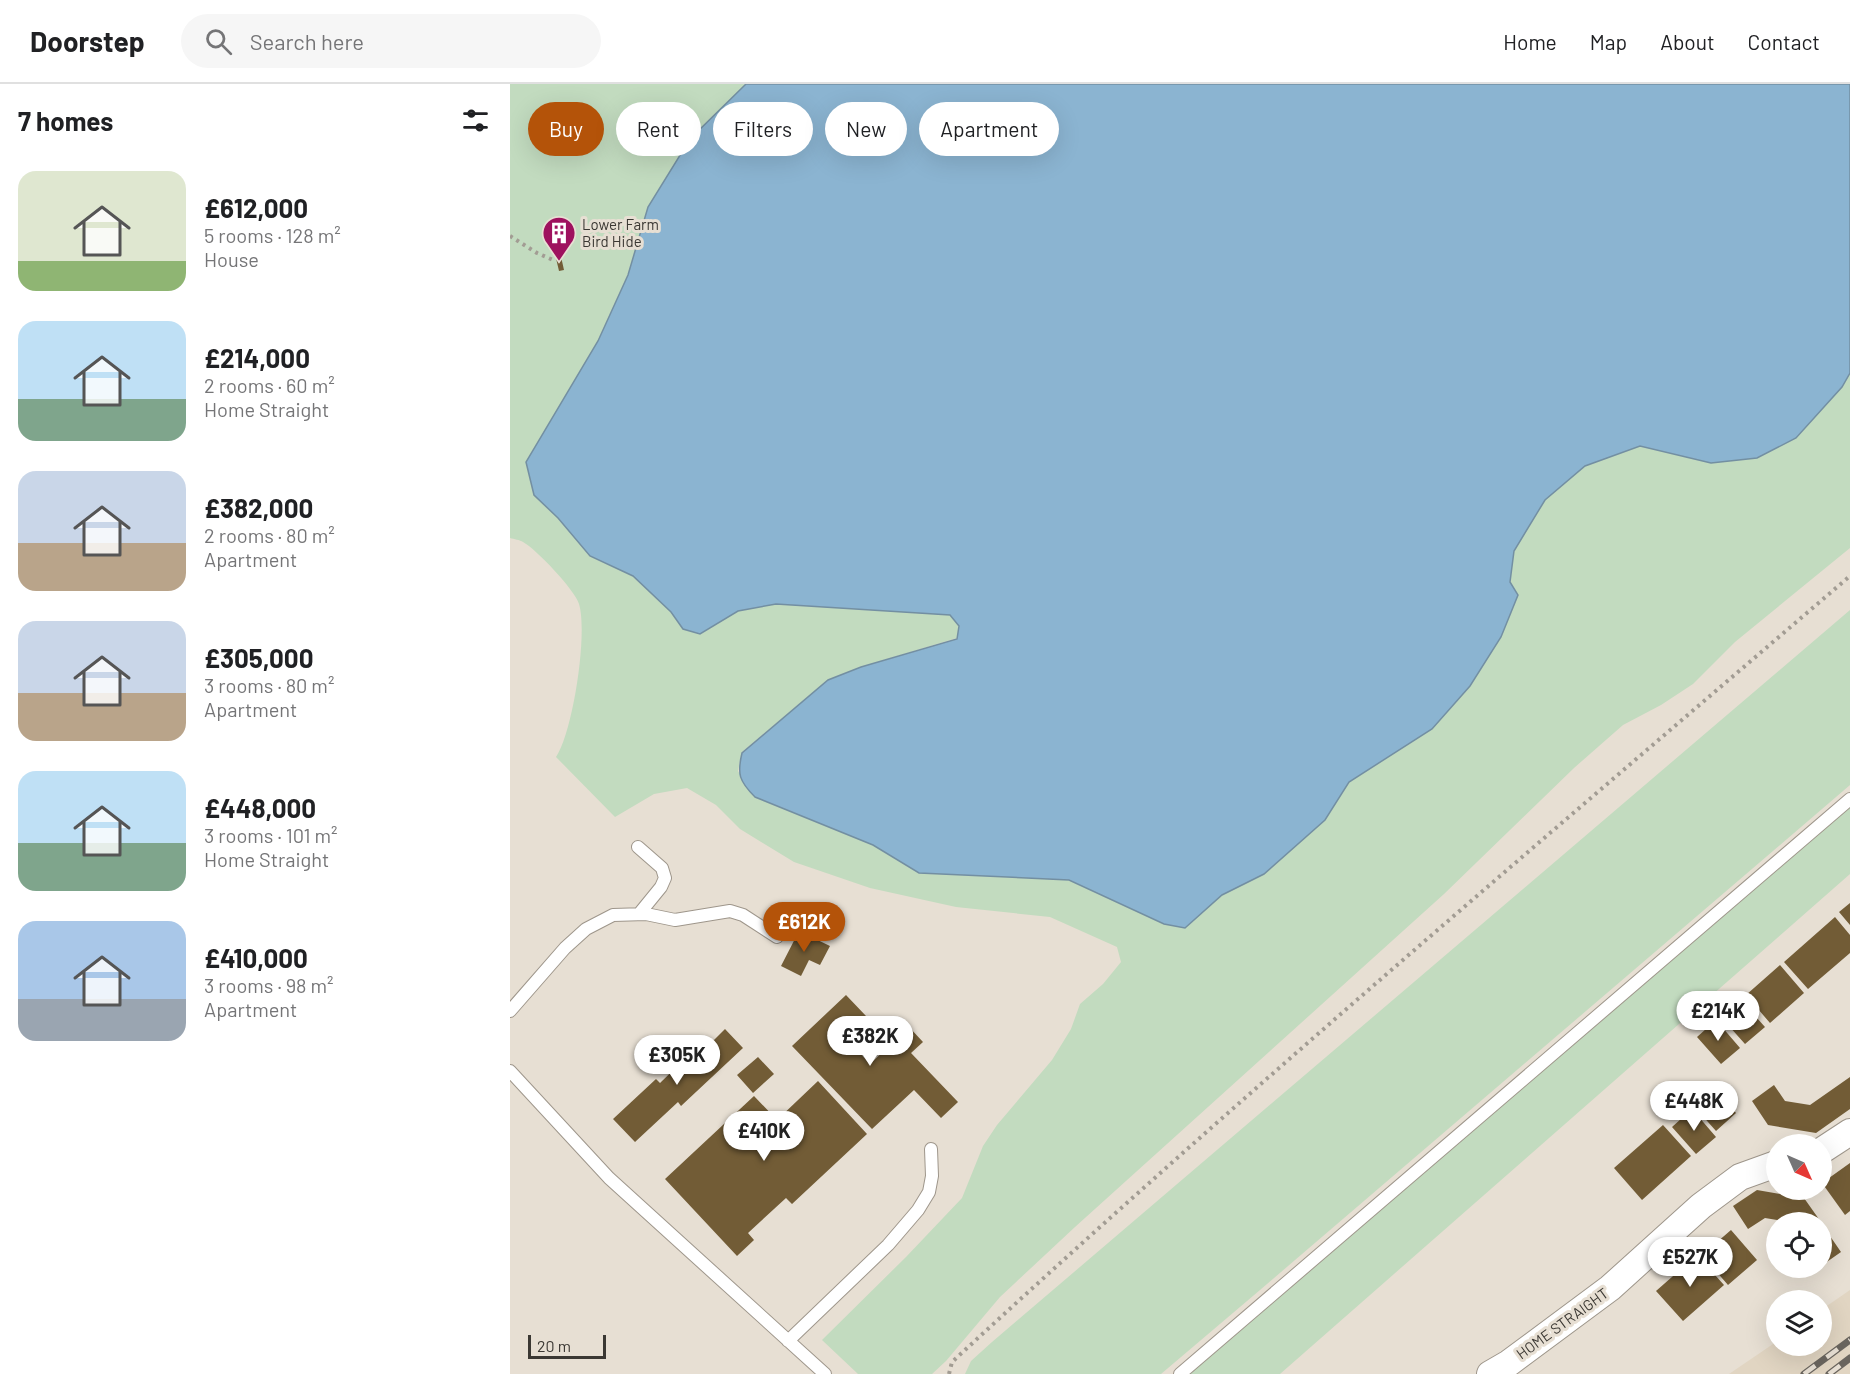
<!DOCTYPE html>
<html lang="en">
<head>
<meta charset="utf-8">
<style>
  body { margin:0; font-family:Barlow,sans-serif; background:#f6f6f6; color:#202124; height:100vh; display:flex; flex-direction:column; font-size:22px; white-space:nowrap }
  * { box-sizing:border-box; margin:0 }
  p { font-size:20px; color:#757577 }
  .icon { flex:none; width:33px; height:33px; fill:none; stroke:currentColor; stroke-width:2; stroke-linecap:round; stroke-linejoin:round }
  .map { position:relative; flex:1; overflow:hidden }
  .details { display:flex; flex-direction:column; background:#fff; width:510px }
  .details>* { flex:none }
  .top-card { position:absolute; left:18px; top:18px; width:570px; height:54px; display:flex; gap:12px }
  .needle { width:39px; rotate:135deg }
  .tools { position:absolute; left:1256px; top:1050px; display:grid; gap:12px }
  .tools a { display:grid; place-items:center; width:66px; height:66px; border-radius:50%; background:#fff; box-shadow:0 6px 24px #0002; font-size:30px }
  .scale { position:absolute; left:18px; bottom:15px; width:78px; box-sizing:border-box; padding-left:6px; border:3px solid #3b3833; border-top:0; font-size:16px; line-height:21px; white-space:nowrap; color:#3b3833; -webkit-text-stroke:4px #e7dfd3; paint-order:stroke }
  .price { position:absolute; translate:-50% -51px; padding:0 14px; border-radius:21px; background:#fff; color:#222; font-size:20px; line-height:39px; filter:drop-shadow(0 2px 3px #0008) }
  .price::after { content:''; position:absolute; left:50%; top:36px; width:18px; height:14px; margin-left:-9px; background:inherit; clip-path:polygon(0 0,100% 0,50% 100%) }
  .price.active { background:#b45309; color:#fff }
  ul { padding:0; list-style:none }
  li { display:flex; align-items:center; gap:18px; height:150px; padding:0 18px }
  li span { display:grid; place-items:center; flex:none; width:168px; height:120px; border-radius:18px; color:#555 }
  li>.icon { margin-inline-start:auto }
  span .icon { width:72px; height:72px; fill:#fffc; stroke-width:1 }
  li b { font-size:26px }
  h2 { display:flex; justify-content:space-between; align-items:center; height:72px; padding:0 18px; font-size:26px }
  .chip { padding:0 21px; border-radius:27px; background:#fff; box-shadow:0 6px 24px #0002; font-size:21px; line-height:54px }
  .chip.active { background:#b45309; color:#fff }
  header { display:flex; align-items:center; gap:36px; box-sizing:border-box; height:84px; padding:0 30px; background:#fff; border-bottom:2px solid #e0e0e0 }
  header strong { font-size:28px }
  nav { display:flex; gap:33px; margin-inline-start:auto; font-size:21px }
  .search { width:420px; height:54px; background:#f6f6f6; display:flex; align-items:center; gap:15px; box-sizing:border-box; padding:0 21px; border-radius:33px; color:#757577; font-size:22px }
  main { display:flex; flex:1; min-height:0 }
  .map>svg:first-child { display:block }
  .built { fill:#e1d5c2 }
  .green { fill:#c2dbbf }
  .water { fill:#8bb4d1; stroke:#738fa2; stroke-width:1.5 }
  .building { fill:#725c36 }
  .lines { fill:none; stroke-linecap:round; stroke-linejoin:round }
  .service-casing { stroke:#9e968b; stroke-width:14 }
  .minor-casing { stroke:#9e968b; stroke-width:28 }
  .path { stroke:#a29c93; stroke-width:4; stroke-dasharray:3 4.5; stroke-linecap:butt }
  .service { stroke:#fff; stroke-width:12 }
  .minor { stroke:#fff; stroke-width:26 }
  .rail-casing { stroke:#6a655e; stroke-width:7 }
  .rail { stroke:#e7dfd3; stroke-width:4.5; stroke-dasharray:14; stroke-linecap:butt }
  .labels { text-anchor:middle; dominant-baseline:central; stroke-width:6; stroke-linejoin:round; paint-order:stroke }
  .poi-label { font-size:15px; fill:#3b3833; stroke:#e7dfd3; text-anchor:start }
  .street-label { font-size:15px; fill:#3b3833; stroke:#e7dfd3 }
</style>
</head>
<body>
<header>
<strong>Doorstep</strong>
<div class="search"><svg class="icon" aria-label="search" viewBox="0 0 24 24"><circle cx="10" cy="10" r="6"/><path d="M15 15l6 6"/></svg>Search here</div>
<nav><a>Home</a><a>Map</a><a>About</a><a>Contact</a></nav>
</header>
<main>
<section class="details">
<h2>7 homes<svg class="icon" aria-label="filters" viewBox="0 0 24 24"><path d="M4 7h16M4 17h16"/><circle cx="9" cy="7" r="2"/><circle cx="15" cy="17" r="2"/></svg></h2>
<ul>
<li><span style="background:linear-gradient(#dfe7d0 75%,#8fb573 0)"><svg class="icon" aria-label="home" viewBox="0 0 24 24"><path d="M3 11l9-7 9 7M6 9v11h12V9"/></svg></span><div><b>£612,000</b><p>5 rooms · 128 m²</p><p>House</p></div></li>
<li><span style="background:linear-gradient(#bfe0f5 65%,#7fa58c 0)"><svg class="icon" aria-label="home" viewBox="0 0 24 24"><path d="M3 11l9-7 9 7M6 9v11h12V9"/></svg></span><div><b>£214,000</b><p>2 rooms · 60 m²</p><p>Home Straight</p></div></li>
<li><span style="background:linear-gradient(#c9d6e8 60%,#b9a48a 0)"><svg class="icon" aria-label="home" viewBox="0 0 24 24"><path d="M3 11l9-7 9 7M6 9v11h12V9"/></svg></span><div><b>£382,000</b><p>2 rooms · 80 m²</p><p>Apartment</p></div></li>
<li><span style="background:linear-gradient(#c9d6e8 60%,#b9a48a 0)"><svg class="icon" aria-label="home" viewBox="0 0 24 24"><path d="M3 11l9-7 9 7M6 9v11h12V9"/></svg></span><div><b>£305,000</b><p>3 rooms · 80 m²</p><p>Apartment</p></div></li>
<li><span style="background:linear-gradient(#bfe0f5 60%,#7fa58c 0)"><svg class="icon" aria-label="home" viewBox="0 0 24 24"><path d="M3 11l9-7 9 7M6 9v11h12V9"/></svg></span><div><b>£448,000</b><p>3 rooms · 101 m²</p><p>Home Straight</p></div></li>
<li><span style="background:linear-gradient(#a9c7e8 65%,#9aa5b1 0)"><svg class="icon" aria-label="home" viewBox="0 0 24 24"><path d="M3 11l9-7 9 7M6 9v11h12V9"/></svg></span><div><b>£410,000</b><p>3 rooms · 98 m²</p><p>Apartment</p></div></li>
</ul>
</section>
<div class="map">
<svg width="1340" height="1290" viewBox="0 0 1340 1290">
  <rect width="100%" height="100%" fill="#e7dfd3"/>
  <!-- built -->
  <path class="built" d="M1340 1206V1290H1219L1266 1258V1262H1311V1226Z"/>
  <!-- green -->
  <path class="green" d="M0 0H236L225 11 138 123 118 191 88 257 16 378 24 411 48 434 80 472 123 492 161 528 173 545 190 550 228 527 266 520 440 531 449 542 447 554 351 583 318 596 232 668 228 687 245 713 363 761 409 789 559 796 654 840 675 844 712 811 754 790 815 736 839 698 922 645 1000 498 1004 467 1035 416 1075 382 1130 362 1201 379 1332 303 1340 289V464L1225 558 1183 600 1151 621 1113 641 1064 684 934 810 565 1143 490 1213 436 1277 422 1290H348L312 1256 396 1173 452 1114 473 1062 487 1041 542 976 561 945 570 920 593 900 611 878 607 863 540 833 446 823 360 804 284 778 230 745 206 721 177 704 144 710 105 733 46 673C63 648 78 549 69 520 65 506 26 465 13 458 10 456 4 455 0 454Z
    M1340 526V701L750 1206 651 1290H455L461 1277 482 1258Z
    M1340 722V790L770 1290H678Z"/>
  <!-- water -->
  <path class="water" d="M236 0H1340V289L1332 303 1286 354 1247 374 1201 379 1130 362 1075 382 1035 416 1004 467 1000 498 1008 511 991 553 960 602 922 645 839 698 815 736 754 790 712 811 675 844 654 840 559 796 409 789 363 761 245 713C229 697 227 690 232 669L318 596 351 583 447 555 449 542 440 531 266 520 228 527 190 550 173 545 161 528 123 492 80 472 48 434 24 411 16 378 88 257 118 191 138 123 180 55Z"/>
  <!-- building -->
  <path class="building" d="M50 168 54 186 49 187 45 170Z
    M1340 819V841L1329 828Z
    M1325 833 1340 851V869L1298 905 1274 878Z
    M289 847 320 862 310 881 299 876 291 892 271 882Z
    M1270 881 1294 909 1260 939 1236 911Z
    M336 911 356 932 334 952 360 980 399 943 413 958 401 969 448 1018 431 1034 404 1006 362 1045 282 962Z
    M1230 915 1255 943 1235 960 1210 932Z
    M1206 936 1230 964 1211 980 1187 953Z
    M215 945 233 964 171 1022 168 1018 125 1058 103 1035 146 995 150 999 189 961 194 966Z
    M248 973 264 990 243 1009 227 991Z
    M1340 993V1025L1306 1049 1258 1041 1242 1017 1264 1001 1275 1017 1300 1021Z
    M308 997 357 1050 282 1120 276 1114 238 1149 244 1156 227 1172 155 1095 244 1012 267 1036Z
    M1202 1002 1226 1029 1206 1047 1182 1020Z
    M1182 1025 1206 1053 1186 1070 1162 1043Z
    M1153 1041 1181 1072 1132 1116 1104 1084Z
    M1340 1079V1127L1335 1131 1312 1099Z
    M1247 1106 1294 1114 1311 1138H1278L1255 1134 1238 1145 1223 1122Z
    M1311 1139 1331 1168 1311 1182Z
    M1221 1146 1247 1176 1218 1201 1192 1171Z
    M1187 1171 1214 1201 1173 1237 1146 1207Z"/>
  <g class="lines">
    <!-- service casing -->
    <g class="service-casing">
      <path id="service" d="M128 763 152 784 155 794 151 803 129 830
        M0 927 55 864 76 845 103 831 136 830 165 836 220 827 233 831 267 853
        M0 987 99 1094 315 1290
        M278 1257 378 1161 408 1126 419 1108 422 1092 421 1065
        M670 1290 1340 715"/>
    </g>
    <!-- minor casing -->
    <g class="minor-casing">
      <path id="minor" d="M1311 1067 1340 1048
        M980 1290 999 1279 1100 1204 1191 1122 1230 1093 1266 1080"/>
    </g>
    <!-- path -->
    <path class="path" d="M0 152 27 169 43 176
      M439 1290 442 1278C734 1008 1038 751 1340 492"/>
    <!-- service -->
    <use href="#service" class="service"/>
    <!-- minor -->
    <use href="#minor" class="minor"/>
    <!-- rail casing -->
    <g class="rail-casing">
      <path id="rail" d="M1294 1290 1340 1256
        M1319 1290 1340 1274"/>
    </g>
    <!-- rail -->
    <use href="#rail" class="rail"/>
  </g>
  <!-- icons -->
  <defs>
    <g id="building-pin" transform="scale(1.725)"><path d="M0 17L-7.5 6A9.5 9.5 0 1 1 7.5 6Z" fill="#9e115e" stroke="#e7dfd3"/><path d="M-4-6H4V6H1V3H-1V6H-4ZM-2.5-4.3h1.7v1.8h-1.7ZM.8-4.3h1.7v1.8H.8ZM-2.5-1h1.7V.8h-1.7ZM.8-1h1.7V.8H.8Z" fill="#fff"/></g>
  </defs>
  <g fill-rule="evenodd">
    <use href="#building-pin" x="49" y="149"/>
  </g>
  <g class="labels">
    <!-- poi labels -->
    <g class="poi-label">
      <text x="72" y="140">Lower Farm<tspan x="72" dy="17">Bird Hide</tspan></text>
    </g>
    <!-- street labels -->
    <g class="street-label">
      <text transform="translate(1052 1239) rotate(-36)">HOME STRAIGHT</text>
    </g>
  </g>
</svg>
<div class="tools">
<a><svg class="needle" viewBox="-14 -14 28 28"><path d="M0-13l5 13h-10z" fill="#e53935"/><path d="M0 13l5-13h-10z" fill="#757577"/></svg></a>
<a><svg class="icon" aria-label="locate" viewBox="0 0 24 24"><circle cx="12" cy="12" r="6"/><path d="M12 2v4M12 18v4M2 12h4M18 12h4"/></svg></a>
<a><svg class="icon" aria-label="layers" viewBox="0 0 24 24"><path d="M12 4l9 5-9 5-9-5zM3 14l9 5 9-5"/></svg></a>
</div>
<div class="scale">20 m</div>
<b class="price active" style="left:294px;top:869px">£612K</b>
<b class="price" style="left:1208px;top:958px">£214K</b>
<b class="price" style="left:360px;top:983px">£382K</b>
<b class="price" style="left:167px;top:1002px">£305K</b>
<b class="price" style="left:1184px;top:1048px">£448K</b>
<b class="price" style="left:254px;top:1078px">£410K</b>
<b class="price" style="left:1180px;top:1204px">£527K</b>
<div class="top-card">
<a class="chip active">Buy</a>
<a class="chip">Rent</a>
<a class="chip">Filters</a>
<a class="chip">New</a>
<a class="chip">Apartment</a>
</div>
</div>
</main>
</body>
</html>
